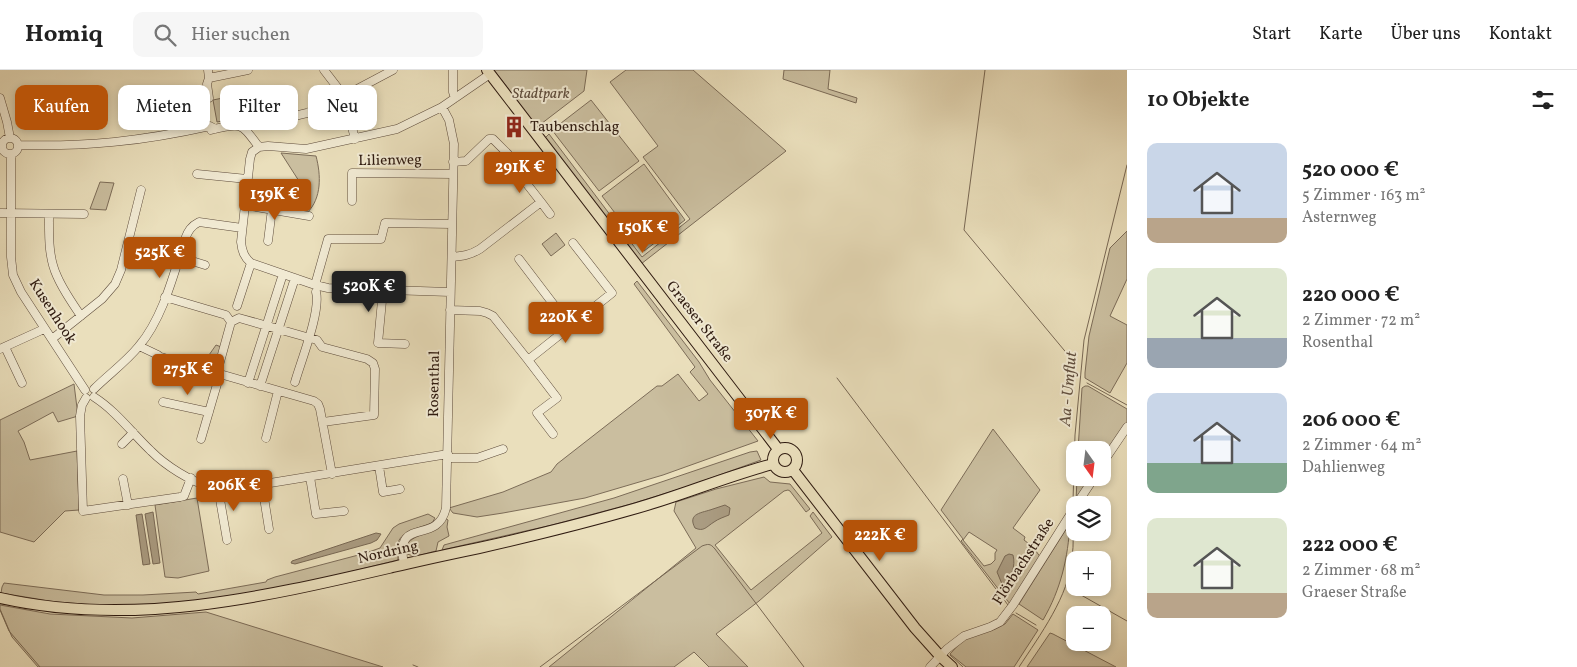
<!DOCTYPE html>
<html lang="de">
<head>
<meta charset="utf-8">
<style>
  body { margin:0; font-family:Vollkorn,serif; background:#f6f6f6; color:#222; height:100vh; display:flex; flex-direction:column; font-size:19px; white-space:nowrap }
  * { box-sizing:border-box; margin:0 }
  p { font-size:16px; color:#767676 }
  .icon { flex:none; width:28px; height:28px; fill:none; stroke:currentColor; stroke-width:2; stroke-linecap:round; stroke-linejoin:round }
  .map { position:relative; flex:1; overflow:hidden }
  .sheet { display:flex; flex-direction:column; background:#fff; width:450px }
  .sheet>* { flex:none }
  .banner { position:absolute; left:15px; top:15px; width:475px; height:45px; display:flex; gap:10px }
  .needle { width:32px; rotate:166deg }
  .controls { position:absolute; left:1066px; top:371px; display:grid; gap:10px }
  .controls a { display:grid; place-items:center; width:45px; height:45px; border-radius:10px; background:#fff; box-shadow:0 2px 8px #0003; font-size:25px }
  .price { position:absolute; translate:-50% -42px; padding:0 11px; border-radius:5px; background:#b45309; color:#fff; font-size:16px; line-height:32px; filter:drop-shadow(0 1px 2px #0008) }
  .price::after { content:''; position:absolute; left:50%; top:30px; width:15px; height:11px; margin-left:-8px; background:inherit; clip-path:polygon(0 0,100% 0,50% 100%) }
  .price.on { background:#222; color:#fff }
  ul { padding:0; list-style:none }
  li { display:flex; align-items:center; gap:15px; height:125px; padding:0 20px }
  li span { display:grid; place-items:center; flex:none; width:140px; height:100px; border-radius:10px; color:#555 }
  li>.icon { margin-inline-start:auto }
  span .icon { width:60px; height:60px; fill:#fffc; stroke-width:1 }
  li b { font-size:21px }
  h2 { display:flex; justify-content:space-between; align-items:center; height:60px; padding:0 20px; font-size:21px }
  .pill { padding:0 18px; border-radius:10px; background:#fff; box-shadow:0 2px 8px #0003; font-size:18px; line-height:45px }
  .pill.on { background:#b45309; color:#fff }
  header { display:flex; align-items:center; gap:30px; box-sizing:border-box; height:70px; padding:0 25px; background:#fff; border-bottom:1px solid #e0e0e0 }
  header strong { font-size:24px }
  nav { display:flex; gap:28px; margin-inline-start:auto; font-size:18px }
  .search { width:350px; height:45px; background:#f6f6f6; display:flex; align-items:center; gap:12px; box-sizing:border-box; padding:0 18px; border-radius:10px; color:#767676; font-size:19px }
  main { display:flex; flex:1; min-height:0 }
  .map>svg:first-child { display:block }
  .green { fill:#cabe9f; stroke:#7c6c58; fill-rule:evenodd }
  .water { fill:#aa9c82; stroke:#786854 }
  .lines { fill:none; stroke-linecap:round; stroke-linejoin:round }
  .stream { stroke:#786854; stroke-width:1 }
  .minor-casing { stroke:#5d4b3b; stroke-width:9 }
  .major-casing { stroke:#2e1a10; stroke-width:12 }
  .minor { stroke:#f1ead3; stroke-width:8 }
  .major { stroke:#eadfbc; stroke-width:10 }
  .labels { text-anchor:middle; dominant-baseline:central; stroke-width:4; stroke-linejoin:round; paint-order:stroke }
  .park-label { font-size:15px; font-style:italic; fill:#5d4b3b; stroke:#f1ead3 }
  .poi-label { font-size:15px; fill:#2e1a10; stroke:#f1ead3; text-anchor:start }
  .street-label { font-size:15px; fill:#2e1a10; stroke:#f1ead3 }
  .water-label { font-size:16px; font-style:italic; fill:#604e3e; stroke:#f1ead3 }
</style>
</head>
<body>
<header>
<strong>Homiq</strong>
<div class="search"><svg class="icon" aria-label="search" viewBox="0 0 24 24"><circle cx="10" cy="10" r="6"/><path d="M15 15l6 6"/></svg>Hier suchen</div>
<nav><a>Start</a><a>Karte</a><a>Über uns</a><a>Kontakt</a></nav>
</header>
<main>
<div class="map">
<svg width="1127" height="597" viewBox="0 0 1127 597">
  <rect width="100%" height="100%" fill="#eadfbc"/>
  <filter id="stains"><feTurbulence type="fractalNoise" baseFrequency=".004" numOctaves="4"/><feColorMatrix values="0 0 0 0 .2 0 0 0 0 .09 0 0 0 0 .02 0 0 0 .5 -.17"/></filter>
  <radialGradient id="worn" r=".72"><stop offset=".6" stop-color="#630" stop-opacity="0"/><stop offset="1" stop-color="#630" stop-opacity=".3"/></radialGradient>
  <!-- green -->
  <path class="green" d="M494 0H587L584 21 537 57Z
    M626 0H693L786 81 641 194 545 68 549 64 642 187 690 149 643 87 658 76 610 12Z
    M784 0H830L828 19 857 28 856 33 783 9Z
    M242 24 247 46 217 52 213 30Z
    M591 30 639 91 599 121 552 60Z
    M281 83 316 86C321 105 322 128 307 143L306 122Z
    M644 94 685 150 644 181 602 126Z
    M100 112 114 113 106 140 90 139Z
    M1127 161V209L1110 246 1127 255V293L1110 323 1085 308V303L1089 266 1110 178Z
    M556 163 565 175 551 186 542 174Z
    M637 211 699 292 710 310 758 371 663 405 585 428 503 443 477 447 453 443 449 438 503 422 551 402 557 394 657 316H662L678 304 699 331 708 324 690 302 695 297 634 214Z
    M216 275 224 278 218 299 202 295Z
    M74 314 78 346 58 352 53 342 18 361 24 372 30 390 77 381 79 440 65 441 34 472 0 462V350Z
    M1085 316H1088L1127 339V353L1103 390 1102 380H1078L1082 318Z
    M993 359 1040 420 1013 458 1025 467 1024 470 1033 477 1041 488 1010 534 961 471 963 469 941 440ZM969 462 997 480 995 483V490L991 494 984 496 963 470Z
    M757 381 761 390 686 417 631 434 552 455 442 480 444 475 614 428 750 382Z
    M764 407 770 412 790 414 810 439 806 442 790 421 788 420 784 421 715 475 751 520 822 463 810 446 813 442 832 467 759 531 716 564 748 597H709L694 582 674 597H549L696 478 674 441 676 432 716 419Z
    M1077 408H1091L1076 431Z
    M197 428 209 501 178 508 165 507 155 435Z
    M428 444 435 448 432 453C422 457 401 461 398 473 397 478 398 484 398 490L280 519 180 534 131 536 96 535 56 532 1 523 2 517 4 513 104 525H143L196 522 198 524 266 512 267 510 275 507 366 483 380 478 393 458 399 454Z
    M445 448 448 450 447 457 449 466 438 472 436 481C427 483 416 488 407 484L406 475C417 461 437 465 445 448Z
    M1070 453C1068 488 1061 519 1043 550L1019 534Z
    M0 535 50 544 132 548 206 542 383 597H38L12 567 0 539Z
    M1013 544 1038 560 1014 597H966L950 584 962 571 975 565 995 559 1005 554Z
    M1050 563 1053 564 1116 597H1027Z"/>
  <!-- water -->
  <path class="water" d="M725 435 730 438 729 445C724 447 718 449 714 452 706 457 704 462 695 458 687 443 702 443 713 439 717 438 721 436 725 435Z
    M153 442 160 493 153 494 145 444Z
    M142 444 150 494 143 495 136 445Z
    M376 463 381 464 377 470 371 473 295 494 291 493 292 491Z
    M1009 484 1013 485C1016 496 1011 508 1004 515L1002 514 997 502 1005 486Z"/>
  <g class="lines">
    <!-- stream -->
    <path class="stream" d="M985 0 964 160 1069 286
      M837 308 1008 535
      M1087 313 1127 335
      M1073 431 1075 365 1084 270 1127 95
      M1074 521 1127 551
      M0 540 9 561 40 597
      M1016 543 1036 555
      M950 585 963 597
      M413 595 418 597
      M540 597 702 476C708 474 710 473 715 479L804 597
      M1019 597C1040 565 1069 526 1072 488 1074 474 1073 459 1073 445"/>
    <!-- minor casing -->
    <g class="minor-casing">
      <path id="minor" d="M208 0 209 8 207 14 209 28
        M324 0 344 26 355 69
        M453 0V22L455 28
        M209 8 248 0
        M0 28 7 52 10 68
        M246 58 255 47 260 46 286 48 307 43 344 26 393 0
        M211 60C242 52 241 53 259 77
        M2 76a8 8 0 1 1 16 0a8 8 0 1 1-16 0Z
        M18 75C86 77 143 71 210 56L215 59
        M11 84V187L13 205 21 222 85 320
        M197 104 247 109
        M352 131V103L453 104
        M541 132 550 144
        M244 135 309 146
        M0 143 84 144
        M49 144C49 164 48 187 57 206 63 220 72 233 81 246
        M268 171 272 139
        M179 187 205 195
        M452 187C463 186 470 185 480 179L541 132 523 109 508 84 493 69H489L466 91 453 92
        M519 189 570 256
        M315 215 328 169H381L385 153 452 154
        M383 220 378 273 405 274
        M450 222 328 218 315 215 251 193C244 187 242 181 241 172L250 89 252 82 259 77 268 76 306 79 397 59 442 37 490 4
        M165 227 226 245 231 252
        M237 236 251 193
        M450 240 480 241 487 243 493 246 528 290 612 223 573 173
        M231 252 239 248 317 270 322 277 367 289 373 293 375 299 374 345 323 352
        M52 269 102 229 115 214 121 200 141 120
        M139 276 158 285
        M5 277 22 313
        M0 279 44 259
        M161 287 314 331 318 334 320 339 332 404
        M528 290 557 328 537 343 553 364
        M218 299 231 252
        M295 312C301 291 321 241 316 222
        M248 313 283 204
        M260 316 295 208
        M94 319C108 305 126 292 139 276 163 248 174 203 185 169 188 161 191 156 199 152L242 158
        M94 327C116 341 132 363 151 381 166 396 190 411 210 417 217 419 226 419 233 419L448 384
        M86 328 82 335 80 346 83 441 180 427 184 426 191 408
        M163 332 209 342
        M266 368 278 321
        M201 369 220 304
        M122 374 130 366 133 362
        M448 388H477L503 379
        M1102 394 1127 357
        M379 396 383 422 400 419
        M310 407 316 444 344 441
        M123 409 128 435
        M262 415 269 459
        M218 418 227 470
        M1076 435 1094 408
        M404 494C394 444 437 477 446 438L454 74 449 50 442 37
        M930 597 947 579 964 566 990 557 1000 552 1013 535 1075 437"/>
    </g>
    <!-- major casing -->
    <g class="major-casing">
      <path id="major" d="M487 0 778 379
        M773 390a12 12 0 1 1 24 0a12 12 0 1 1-24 0Z
        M793 400 915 558 940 586 952 597
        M0 528C133 558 264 527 393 497 422 490 450 484 479 478 532 466 585 453 637 438 683 425 727 406 773 394"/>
    </g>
    <!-- minor -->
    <use href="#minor" class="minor"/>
    <!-- major -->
    <use href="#major" class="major"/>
  </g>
  <!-- icons -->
  <defs>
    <g id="building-bare" transform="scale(1.725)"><path d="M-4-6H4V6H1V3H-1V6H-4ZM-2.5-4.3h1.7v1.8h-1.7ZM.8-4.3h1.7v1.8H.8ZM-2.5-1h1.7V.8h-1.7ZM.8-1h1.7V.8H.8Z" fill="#8f2418" stroke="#f1ead3" stroke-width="2.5" paint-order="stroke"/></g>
  </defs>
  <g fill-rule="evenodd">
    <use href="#building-bare" x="514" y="57"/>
  </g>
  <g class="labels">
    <!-- park labels -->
    <g class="park-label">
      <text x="541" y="24">Stadtpark</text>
    </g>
    <!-- poi labels -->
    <g class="poi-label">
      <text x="530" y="57">Taubenschlag</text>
    </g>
    <!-- street labels -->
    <g class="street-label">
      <text transform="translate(390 91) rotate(-1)">Lilienweg</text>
      <text transform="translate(52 242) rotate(57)">Kusenhook</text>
      <text transform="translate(699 252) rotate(52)">Graeser Straße</text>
      <text transform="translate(435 314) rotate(-89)">Rosenthal</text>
      <text transform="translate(388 483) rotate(-13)">Nordring</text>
      <text transform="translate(1024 492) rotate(-57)">Flörbachstraße</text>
    </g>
    <!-- water labels -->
    <g class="water-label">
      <text transform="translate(1069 319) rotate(-85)">Aa - Umflut</text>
    </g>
  </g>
  <rect width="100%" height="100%" filter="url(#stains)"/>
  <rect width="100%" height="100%" fill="url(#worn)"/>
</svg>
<div class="controls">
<a><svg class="needle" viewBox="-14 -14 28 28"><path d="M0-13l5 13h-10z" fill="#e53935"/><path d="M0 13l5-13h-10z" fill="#767676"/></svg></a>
<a><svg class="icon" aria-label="layers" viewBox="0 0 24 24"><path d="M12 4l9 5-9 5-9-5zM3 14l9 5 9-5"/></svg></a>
<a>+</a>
<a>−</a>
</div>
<b class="price" style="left:520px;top:124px">291K €</b>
<b class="price" style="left:275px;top:151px">139K €</b>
<b class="price" style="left:643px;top:184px">150K €</b>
<b class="price" style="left:160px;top:209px">525K €</b>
<b class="price on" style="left:369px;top:243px">520K €</b>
<b class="price" style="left:566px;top:274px">220K €</b>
<b class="price" style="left:188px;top:326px">275K €</b>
<b class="price" style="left:771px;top:370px">307K €</b>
<b class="price" style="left:234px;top:442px">206K €</b>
<b class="price" style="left:880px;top:492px">222K €</b>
<div class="banner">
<a class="pill on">Kaufen</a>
<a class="pill">Mieten</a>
<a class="pill">Filter</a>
<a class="pill">Neu</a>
</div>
</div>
<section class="sheet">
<h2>10 Objekte<svg class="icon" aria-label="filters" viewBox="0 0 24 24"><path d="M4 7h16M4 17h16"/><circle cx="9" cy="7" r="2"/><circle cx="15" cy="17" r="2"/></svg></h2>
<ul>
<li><span style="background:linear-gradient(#c9d6e8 75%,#b9a48a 0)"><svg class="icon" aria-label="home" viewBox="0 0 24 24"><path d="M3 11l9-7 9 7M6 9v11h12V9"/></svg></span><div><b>520 000 €</b><p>5 Zimmer · 163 m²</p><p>Asternweg</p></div></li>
<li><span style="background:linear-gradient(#dfe7d0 70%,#9aa5b1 0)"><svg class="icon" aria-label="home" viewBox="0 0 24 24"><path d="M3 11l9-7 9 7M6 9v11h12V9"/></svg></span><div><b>220 000 €</b><p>2 Zimmer · 72 m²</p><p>Rosenthal</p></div></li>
<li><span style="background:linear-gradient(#c9d6e8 70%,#7fa58c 0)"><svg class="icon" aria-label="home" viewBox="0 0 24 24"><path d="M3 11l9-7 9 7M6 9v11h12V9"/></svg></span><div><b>206 000 €</b><p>2 Zimmer · 64 m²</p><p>Dahlienweg</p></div></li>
<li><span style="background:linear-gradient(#dfe7d0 75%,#b9a48a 0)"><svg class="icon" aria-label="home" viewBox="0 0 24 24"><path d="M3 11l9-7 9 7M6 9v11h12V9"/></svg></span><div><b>222 000 €</b><p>2 Zimmer · 68 m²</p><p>Graeser Straße</p></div></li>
</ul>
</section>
</main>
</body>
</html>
